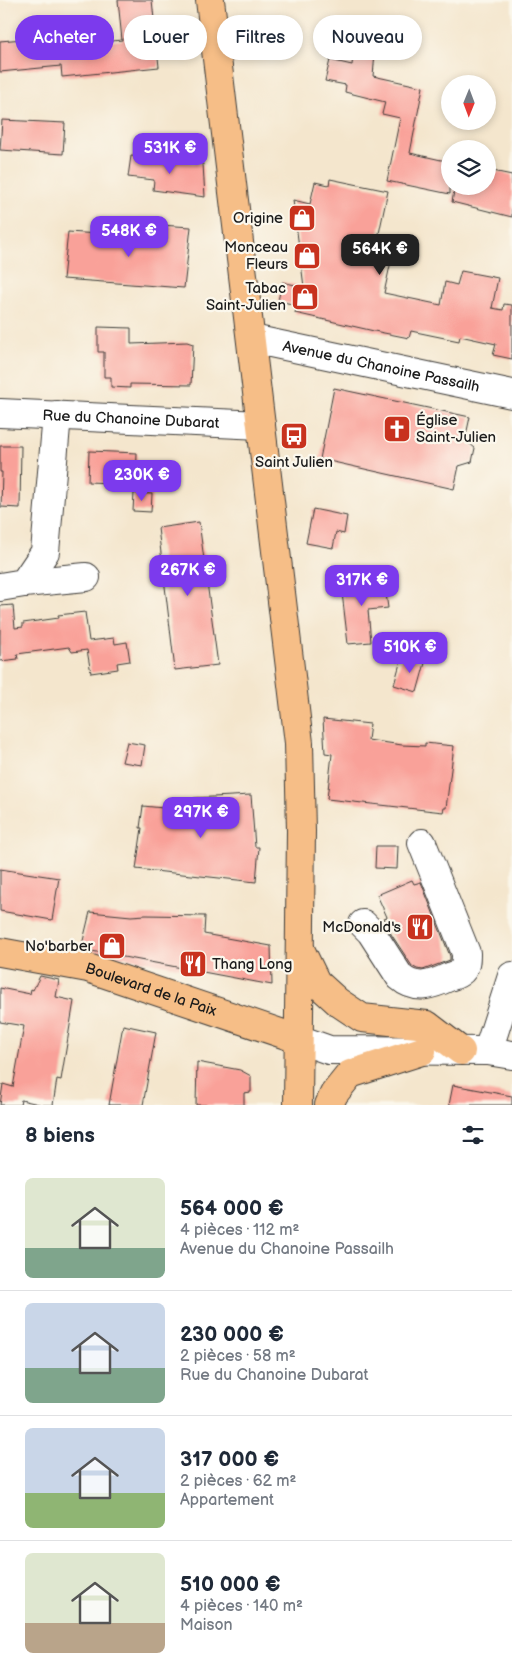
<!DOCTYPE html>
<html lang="fr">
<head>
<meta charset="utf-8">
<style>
  body { margin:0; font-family:"Balsamiq Sans",sans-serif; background:#f6f6f7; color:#1f2937; height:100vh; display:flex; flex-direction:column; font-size:19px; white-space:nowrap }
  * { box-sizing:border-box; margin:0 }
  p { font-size:16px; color:#747a83 }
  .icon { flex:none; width:28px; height:28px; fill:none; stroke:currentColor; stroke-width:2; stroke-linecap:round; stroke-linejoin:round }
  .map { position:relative; height:1105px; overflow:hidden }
  .sheet { display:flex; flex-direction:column; background:#fff; flex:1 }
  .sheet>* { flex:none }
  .hud { position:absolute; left:15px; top:15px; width:482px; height:45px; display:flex; gap:10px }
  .needle { width:32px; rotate:181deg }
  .buttons { position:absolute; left:441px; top:75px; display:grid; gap:10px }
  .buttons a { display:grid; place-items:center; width:55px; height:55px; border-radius:50%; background:#fff; box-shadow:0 2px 8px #0003; font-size:25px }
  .price { position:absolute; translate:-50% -42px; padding:0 11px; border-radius:10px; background:#7c3aed; color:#fff; font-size:16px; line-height:32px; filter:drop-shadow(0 1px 2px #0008) }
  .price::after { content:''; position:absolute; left:50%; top:30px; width:15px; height:11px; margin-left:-8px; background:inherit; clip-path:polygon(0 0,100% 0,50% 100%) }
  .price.selected { background:#222; color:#fff }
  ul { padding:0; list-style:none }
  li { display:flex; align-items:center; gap:15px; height:125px; padding:0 25px }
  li+li { border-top:1px solid #e0e1e3 }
  li span { display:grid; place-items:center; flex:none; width:140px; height:100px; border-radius:8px; color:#555 }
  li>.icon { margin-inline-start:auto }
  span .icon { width:60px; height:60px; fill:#fffc; stroke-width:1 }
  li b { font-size:21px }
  h2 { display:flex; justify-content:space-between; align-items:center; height:60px; padding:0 25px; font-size:21px }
  .tag { padding:0 18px; border-radius:22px; background:#fff; box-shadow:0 2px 8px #0003; font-size:18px; line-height:45px }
  .tag.selected { background:#7c3aed; color:#fff }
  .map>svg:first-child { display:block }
  .building { fill:#f9a199 }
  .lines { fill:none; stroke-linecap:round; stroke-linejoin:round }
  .minor-casing { stroke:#3c3a37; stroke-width:30 }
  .major-casing { stroke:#3c3a37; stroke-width:30 }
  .minor { stroke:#fff; stroke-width:28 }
  .major { stroke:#f6be87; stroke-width:28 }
  .labels { text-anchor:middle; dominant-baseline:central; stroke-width:4.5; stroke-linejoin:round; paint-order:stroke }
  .poi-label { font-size:15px; fill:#1c1c1c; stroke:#fbf7ec; text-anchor:end }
  .street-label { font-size:15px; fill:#1c1c1c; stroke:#fbf7ec }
</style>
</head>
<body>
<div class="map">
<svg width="512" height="1105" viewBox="0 0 512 1105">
  <rect width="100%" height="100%" fill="#fbf7ec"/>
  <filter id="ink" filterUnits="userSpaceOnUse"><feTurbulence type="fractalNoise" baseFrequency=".02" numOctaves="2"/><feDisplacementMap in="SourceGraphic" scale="10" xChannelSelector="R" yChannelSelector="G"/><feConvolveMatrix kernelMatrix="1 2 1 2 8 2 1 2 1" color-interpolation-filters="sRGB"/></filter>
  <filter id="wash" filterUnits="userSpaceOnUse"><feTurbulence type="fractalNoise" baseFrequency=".0096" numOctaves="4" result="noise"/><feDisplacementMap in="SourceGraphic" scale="20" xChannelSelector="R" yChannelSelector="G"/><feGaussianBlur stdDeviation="1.12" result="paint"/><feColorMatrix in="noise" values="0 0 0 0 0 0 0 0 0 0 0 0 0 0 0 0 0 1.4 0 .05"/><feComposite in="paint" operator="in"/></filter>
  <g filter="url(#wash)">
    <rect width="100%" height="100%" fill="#f4e6cd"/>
    <g id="blocks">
      <!-- building -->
      <path class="building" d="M118 0H152L159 67 62 77 61 66 0 72V41L58 36 60 46 122 40Z
        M355 38 376 42 373 76 423 87 410 153 450 162V194L387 181 400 118 382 114 385 102 345 92 346 85 325 81 330 60 352 65Z
        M2 120 65 123 63 154 0 150Z
        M131 156 203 164 205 197 153 190 154 180 128 177Z
        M488 170 512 175V217L452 202 455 186H488Z
        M330 179 388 191 374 257 391 261 384 293 441 305 445 282 457 285 461 271 498 278 492 308 503 310 504 304 512 305V359L493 355 496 344 460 336 459 341 411 331 409 338 374 331 295 313 297 305 278 301 282 282 304 287 293 200 310 204 315 182 329 185Z
        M160 225 191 227 184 288 63 279 68 232 159 238Z
        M98 327 131 328V344L187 342 193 344 191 385 130 384V388L111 387V377H104V352H98Z
        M334 388 470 417 465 440 475 448 472 462 459 466 454 489 320 459Z
        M0 446H21L20 508 1 507 2 472H0Z
        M89 451 137 453 136 484 88 482Z
        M134 493 152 494 151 512 133 511Z
        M313 509 347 516 344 534 336 532 333 548 306 543Z
        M199 522 218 665 175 670 158 528Z
        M376 579H384L388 608 368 610 371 642 348 644 341 584Z
        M13 605 15 628 23 627V623L59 618 58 615 85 612 89 641 114 638 115 644 127 642 130 661 117 663 118 669 91 673 87 650 72 652 69 647 17 654 18 659 0 661V606Z
        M402 656 425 663 417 692 394 685Z
        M323 719 370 724 368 740 402 745 425 746V743L454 746 446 808H444L443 812 327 799 332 754 325 753Z
        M127 742 145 745 142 765 122 762Z
        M251 795 255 847H259L256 882 136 869 142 828H140L143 806 194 811V798Z
        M376 846H398L397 869 375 868Z
        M0 869 59 878 52 920 0 911Z
        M412 880 414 884 421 882 450 956V960L423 970 417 969 412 966 391 934 384 918 387 917 377 895Z
        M90 912 131 916 146 915 205 916 204 934 271 946 272 985 81 949Z
        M40 976 59 980 56 997 74 1001 61 1080 57 1079 53 1105H43L21 1100 20 1105H0L3 1084 13 1087 24 1026 0 1022V988L30 994 31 989 33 990Z
        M123 1025 156 1032 143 1105H109Z
        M197 1062 240 1070 251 1076V1092L244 1093V1105H196Z
        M453 1085 512 1096V1105H449Z"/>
    </g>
  </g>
  <g filter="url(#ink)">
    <use href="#blocks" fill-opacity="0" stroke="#3c3a37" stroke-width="1"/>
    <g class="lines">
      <!-- minor casing -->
      <g class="minor-casing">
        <g id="minor">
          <path id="s1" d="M252 339 512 394"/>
          <path id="s2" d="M0 413 261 425"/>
          <path d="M24 583 86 577"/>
          <path d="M0 587 24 583 45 552 57 415"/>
          <path d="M363 924 371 932 400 977C416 991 432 985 449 977 452 976 457 975 460 972 466 968 466 960 466 953L422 843"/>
          <path d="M298 1039 329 1050 488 1051 512 1055"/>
          <path d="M488 1051 512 976"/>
        </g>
      </g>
      <!-- major casing -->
      <g class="major-casing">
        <g id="major">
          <path d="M210 0 299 743 301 831 298 1105"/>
          <path d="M301 951 316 982 338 1002 362 1018 427 1025 461 1051"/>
          <path id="s3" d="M0 952 88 968 298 1039"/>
          <path d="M329 1105 334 1094 350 1074 422 1051"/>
        </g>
      </g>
      <!-- minor -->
      <use href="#minor" class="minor"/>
      <!-- major -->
      <use href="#major" class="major"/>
    </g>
  </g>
  <!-- icons -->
  <defs>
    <g id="shop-square" transform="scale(1.4375)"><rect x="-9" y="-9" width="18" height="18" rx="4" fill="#c8321e" stroke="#fbf7ec"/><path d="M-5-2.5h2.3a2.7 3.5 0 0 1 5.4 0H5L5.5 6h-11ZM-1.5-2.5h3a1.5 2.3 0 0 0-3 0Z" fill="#fff"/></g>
    <g id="church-square" transform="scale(1.4375)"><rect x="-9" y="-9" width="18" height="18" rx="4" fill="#c8321e" stroke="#fbf7ec"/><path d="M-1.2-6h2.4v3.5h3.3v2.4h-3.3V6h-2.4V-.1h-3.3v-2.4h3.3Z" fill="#fff"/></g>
    <g id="bus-square" transform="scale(1.4375)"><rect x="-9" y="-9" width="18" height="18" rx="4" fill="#c8321e" stroke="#fbf7ec"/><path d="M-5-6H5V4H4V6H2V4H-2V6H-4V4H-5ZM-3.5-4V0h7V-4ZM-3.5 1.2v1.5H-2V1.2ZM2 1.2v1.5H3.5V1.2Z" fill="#fff"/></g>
    <g id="restaurant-square" transform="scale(1.4375)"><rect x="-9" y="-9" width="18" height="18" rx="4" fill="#c8321e" stroke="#fbf7ec"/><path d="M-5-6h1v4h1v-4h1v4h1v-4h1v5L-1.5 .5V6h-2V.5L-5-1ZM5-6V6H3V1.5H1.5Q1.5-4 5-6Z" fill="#fff"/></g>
  </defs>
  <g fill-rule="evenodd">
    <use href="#shop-square" x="302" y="218"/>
    <use href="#shop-square" x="307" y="256"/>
    <use href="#shop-square" x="305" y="297"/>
    <use href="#church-square" x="397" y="429"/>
    <use href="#bus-square" x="294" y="436"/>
    <use href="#restaurant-square" x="420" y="927"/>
    <use href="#shop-square" x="112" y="946"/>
    <use href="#restaurant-square" x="193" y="964"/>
  </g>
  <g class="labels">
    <!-- poi labels -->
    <g class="poi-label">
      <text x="283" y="218">Origine</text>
      <text x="288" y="247">Monceau<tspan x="288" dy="17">Fleurs</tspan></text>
      <text x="286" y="288">Tabac<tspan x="286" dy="17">Saint-Julien</tspan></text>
      <text x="416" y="420" text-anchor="start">Église<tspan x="416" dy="17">Saint-Julien</tspan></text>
      <text x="294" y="462" text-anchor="middle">Saint Julien</text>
      <text x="401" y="927">McDonald's</text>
      <text x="93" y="946">No'barber</text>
      <text x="212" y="964" text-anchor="start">Thang Long</text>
    </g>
    <!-- street labels -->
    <g class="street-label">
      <text stroke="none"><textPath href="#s1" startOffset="132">Avenue du Chanoine Passailh</textPath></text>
      <text stroke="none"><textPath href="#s2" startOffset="131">Rue du Chanoine Dubarat</textPath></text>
      <text stroke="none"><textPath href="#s3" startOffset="156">Boulevard de la Paix</textPath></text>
    </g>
  </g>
</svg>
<div class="buttons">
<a><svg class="needle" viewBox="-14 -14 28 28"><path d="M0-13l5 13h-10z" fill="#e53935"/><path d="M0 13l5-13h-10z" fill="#747a83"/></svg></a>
<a><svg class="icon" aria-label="layers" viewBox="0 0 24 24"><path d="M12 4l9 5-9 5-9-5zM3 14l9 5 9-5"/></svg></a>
</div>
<b class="price" style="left:170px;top:175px">531K €</b>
<b class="price" style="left:129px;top:258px">548K €</b>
<b class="price selected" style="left:380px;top:276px">564K €</b>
<b class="price" style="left:142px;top:502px">230K €</b>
<b class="price" style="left:188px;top:597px">267K €</b>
<b class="price" style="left:362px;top:607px">317K €</b>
<b class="price" style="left:410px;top:674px">510K €</b>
<b class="price" style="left:201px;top:839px">297K €</b>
<div class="hud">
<a class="tag selected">Acheter</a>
<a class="tag">Louer</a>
<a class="tag">Filtres</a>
<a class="tag">Nouveau</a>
</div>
</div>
<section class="sheet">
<h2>8 biens<svg class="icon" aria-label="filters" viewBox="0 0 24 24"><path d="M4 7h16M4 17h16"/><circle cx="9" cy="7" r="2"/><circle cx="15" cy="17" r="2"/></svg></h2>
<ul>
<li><span style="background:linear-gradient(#dfe7d0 70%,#7fa58c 0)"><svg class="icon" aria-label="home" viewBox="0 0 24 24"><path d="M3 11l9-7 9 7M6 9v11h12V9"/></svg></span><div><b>564 000 €</b><p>4 pièces · 112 m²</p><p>Avenue du Chanoine Passailh</p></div></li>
<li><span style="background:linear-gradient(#c9d6e8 65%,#7fa58c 0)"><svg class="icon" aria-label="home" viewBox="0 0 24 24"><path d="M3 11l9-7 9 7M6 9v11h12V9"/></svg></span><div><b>230 000 €</b><p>2 pièces · 58 m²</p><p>Rue du Chanoine Dubarat</p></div></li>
<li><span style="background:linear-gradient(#c9d6e8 65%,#8fb573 0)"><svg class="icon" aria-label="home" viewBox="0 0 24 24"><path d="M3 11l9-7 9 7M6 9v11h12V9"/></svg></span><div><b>317 000 €</b><p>2 pièces · 62 m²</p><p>Appartement</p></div></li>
<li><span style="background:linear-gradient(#dfe7d0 70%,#b9a48a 0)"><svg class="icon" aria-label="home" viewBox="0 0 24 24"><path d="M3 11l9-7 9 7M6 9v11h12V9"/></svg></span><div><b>510 000 €</b><p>4 pièces · 140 m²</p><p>Maison</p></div></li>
</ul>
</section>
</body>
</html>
